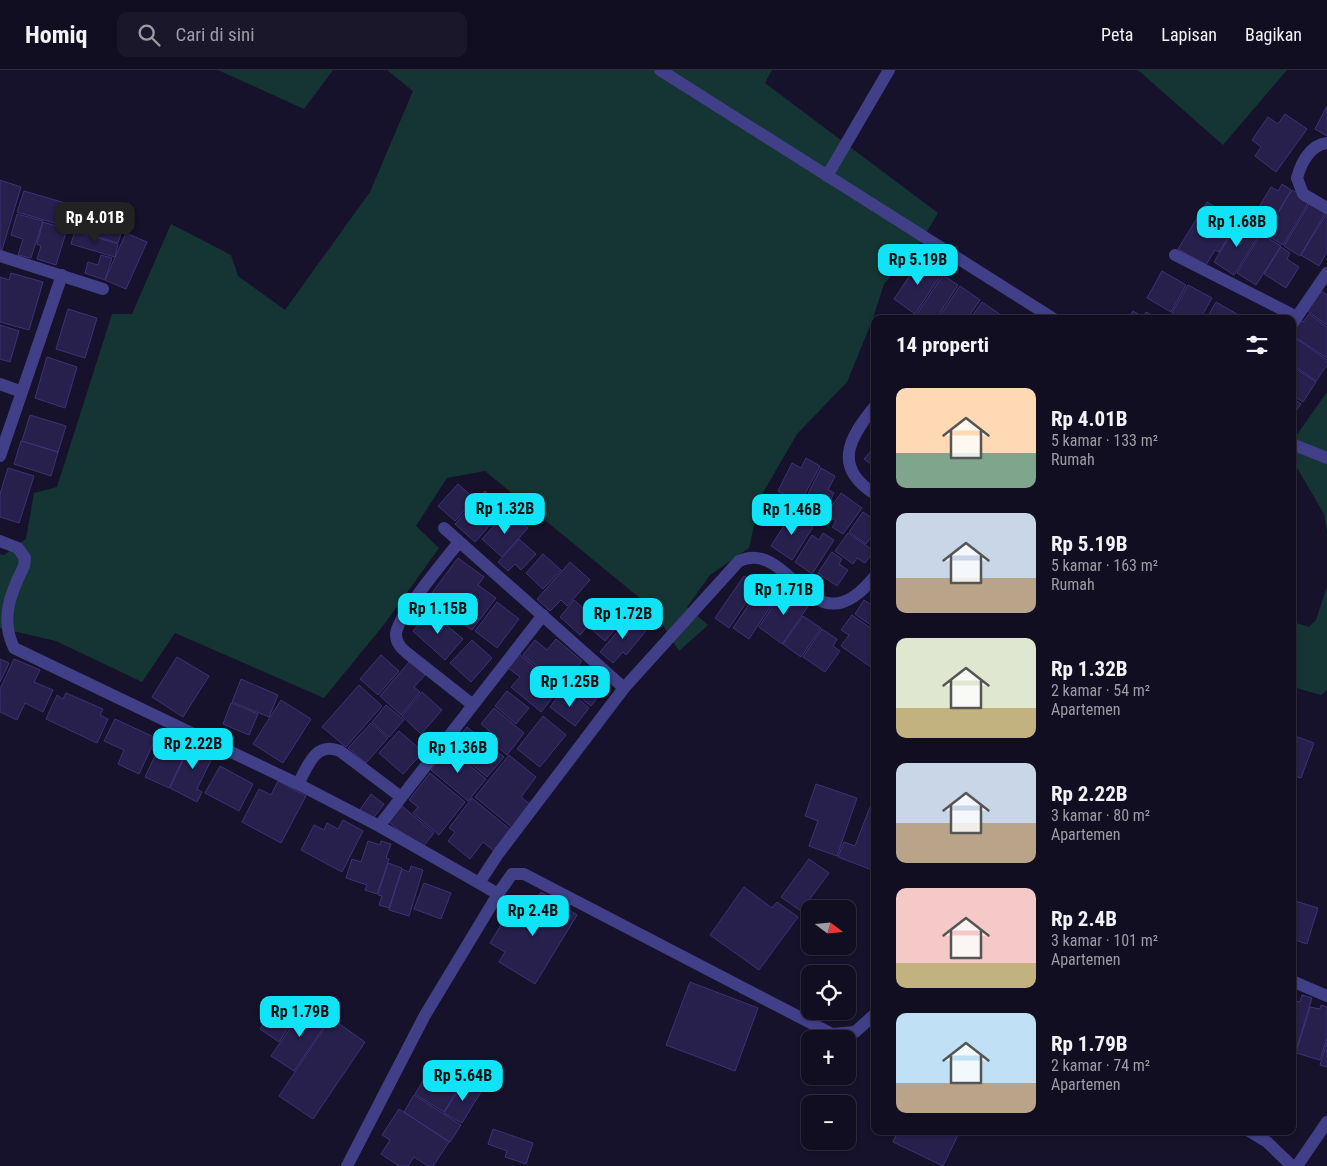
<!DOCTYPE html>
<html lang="id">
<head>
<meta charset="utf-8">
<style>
  body { margin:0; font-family:"Roboto Condensed",sans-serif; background:#191729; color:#f1f3f6; height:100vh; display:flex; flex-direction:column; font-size:19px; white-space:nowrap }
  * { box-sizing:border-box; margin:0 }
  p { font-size:16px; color:#9c9ca5 }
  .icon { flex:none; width:28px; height:28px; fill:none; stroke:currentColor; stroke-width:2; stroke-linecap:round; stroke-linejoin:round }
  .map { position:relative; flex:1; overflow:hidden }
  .sheet { position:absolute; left:871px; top:245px; width:425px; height:820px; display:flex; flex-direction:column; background:#100e20; border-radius:10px; box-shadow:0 1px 4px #0004,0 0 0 1px #302e3e }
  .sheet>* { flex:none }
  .needle { width:32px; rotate:106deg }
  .controls { position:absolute; left:801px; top:830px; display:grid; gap:10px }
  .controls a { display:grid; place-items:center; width:55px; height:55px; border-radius:10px; background:#100e20; box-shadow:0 1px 4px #0004,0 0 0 1px #302e3e; font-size:25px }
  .price { position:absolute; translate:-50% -42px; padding:0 11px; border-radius:10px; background:#11e3f7; color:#111; font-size:16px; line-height:32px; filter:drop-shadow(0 1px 2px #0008) }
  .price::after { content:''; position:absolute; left:50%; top:30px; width:15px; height:11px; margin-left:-8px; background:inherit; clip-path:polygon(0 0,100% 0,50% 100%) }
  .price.current { background:#222; color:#fff }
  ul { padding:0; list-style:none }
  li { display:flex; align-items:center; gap:15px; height:125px; padding:0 25px }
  li span { display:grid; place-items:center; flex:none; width:140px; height:100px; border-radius:10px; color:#555 }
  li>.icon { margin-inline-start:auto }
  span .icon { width:60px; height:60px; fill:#fffc; stroke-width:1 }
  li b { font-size:21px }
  h2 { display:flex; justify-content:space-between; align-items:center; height:60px; padding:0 25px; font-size:21px }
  header { display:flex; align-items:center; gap:30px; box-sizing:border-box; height:70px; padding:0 25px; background:#100e20; border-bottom:1px solid #302e3e }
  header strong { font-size:24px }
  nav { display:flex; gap:28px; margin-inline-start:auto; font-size:18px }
  .search { width:350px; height:45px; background:#191729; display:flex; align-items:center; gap:12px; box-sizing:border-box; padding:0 18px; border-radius:10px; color:#9c9ca5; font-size:19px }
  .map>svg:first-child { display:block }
  .green { fill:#153534 }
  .building { fill:#271f4c; stroke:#3f3277 }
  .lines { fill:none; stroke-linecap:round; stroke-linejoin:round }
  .minor { stroke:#413f88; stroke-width:12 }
</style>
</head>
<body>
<header>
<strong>Homiq</strong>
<div class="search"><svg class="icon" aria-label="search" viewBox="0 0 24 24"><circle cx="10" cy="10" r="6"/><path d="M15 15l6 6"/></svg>Cari di sini</div>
<nav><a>Peta</a><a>Lapisan</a><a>Bagikan</a></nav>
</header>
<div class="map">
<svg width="1327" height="1096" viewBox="0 0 1327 1096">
  <rect width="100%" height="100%" fill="#16122b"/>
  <!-- green -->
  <path class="green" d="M218 0H333L304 39Z
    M387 0H772L765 13 938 143 920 173 884 214 872 251 847 312 797 364 761 426 749 478 710 505 687 537 708 555 679 581 652 538 485 401 447 408 416 456 439 478 386 552 324 628 175 563 142 612 56 571 0 558V484L4 485 26 469 34 423 57 417 112 244H132L171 154 231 185 238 206 285 240 370 122 413 21Z
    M1138 0H1287L1223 75Z
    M1327 322V463L1324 444 1293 391 1292 372Z
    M1327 516V620L1321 625 1293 617V552L1309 557 1316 550Z"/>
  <!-- building -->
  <path class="building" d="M1327 36V66L1315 59Z
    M1285 44 1307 59 1276 102 1255 86 1261 77 1252 70 1268 47 1278 54Z
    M0 110 21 117 2 180H0Z
    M1282 114 1291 120 1265 164 1249 154 1271 117 1278 121Z
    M1292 120 1310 130 1283 175 1265 164Z
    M24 121 79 137 72 158 17 142Z
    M1311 131 1327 140 1300 186 1284 176Z
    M1207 132 1238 151 1219 182 1215 180 1206 195 1178 179Z
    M1327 143V182L1319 196 1301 185Z
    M17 144 43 151 31 188 18 185 23 169 11 165Z
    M89 144 124 154 118 173 73 159 76 147 87 151Z
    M1239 151 1260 163 1234 205 1214 192Z
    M43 152 67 159 56 195 37 189 41 176 37 174Z
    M75 161 118 174 115 187 71 174Z
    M126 163 147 172 126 219 105 210Z
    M1261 164 1281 176 1256 215 1237 203Z
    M1281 177 1290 183 1287 189 1299 197 1286 218 1264 204Z
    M101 185 112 188 105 210 85 203 88 192 98 195Z
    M921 189 942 203 915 244 894 229Z
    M1162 201 1186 215 1171 242 1147 228Z
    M11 203 43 212 29 260 0 252V207L9 210Z
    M943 205 958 215 936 249H925L917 244Z
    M1188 215 1212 228 1200 249H1182L1172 243Z
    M960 216 980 230 967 249H938Z
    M1320 220 1327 225V255L1306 240Z
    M982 232 1004 247 1002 249H970Z
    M1216 232 1242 247 1241 249H1206Z
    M68 239 97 248 85 288 56 279Z
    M1133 241 1143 247 1146 242 1158 249H1128Z
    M1309 244 1327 257V288L1292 265V258L1299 248 1303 252Z
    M0 255 19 261 10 292 0 289Z
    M1294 267 1327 290V295L1316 311 1292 294Z
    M47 287 77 297 65 338 35 328Z
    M1292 296 1316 312 1303 332 1292 325Z
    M1292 328 1301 334 1292 346Z
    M30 345 66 356 58 382 22 371Z
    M21 371 58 382 51 406 14 394Z
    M875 376V397L864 389Z
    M806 388 820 396 800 433 778 421 792 393 801 398Z
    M8 398 34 406 19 453 0 447V424Z
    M821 398 835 406 828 420 834 423 823 445 803 434Z
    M458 414 475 429 455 451 438 436Z
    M485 421 504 439 475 472 455 454Z
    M841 423 862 438 843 464 832 457 836 451 826 444Z
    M863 442 875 450V461L866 474 849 462Z
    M792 443 813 457 792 490 771 476Z
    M514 446 528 458 502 487 482 469 501 448 507 454Z
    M823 463 834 470 812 504 795 492 812 465 819 470Z
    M848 463 874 481 865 493 857 488 853 494 835 481Z
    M519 469 536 484 521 500 515 494 508 501 498 492Z
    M832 482 842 489 839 494 848 500 837 516 818 503Z
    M543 484 561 500 543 519 526 503Z
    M458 488 484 507 478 515 496 528 472 560 429 527Z
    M570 492 590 510 567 536 561 530 550 541 537 529Z
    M744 506 758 515 729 558 715 548Z
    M774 513 782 519 749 569 733 558 762 515 769 520Z
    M785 518 809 535 782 574 759 557Z
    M592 528 603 538 580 565 560 547 574 530 583 538Z
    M864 530 872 535 875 530V558L855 544Z
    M497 532 519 549 497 578 475 561Z
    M607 536 623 550 605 571 589 557Z
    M430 541 463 569 445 590 413 561Z
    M852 545 875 561V600L841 576 849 565 841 560Z
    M803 546 821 558 801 587 783 574Z
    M630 547 646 561 626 585 623 582 613 593 600 582Z
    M822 559 837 569 833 576 840 581 825 602 803 587Z
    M556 569 582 591 561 616 523 585 535 570 547 580Z
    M472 570 492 588 471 612 450 593Z
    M518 583 560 618 541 642 511 617 520 607 507 597Z
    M381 585 399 601 378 625 360 609Z
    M177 587 209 606 183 647 152 627Z
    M0 589 9 593 0 612Z
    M14 589 40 600 34 612 53 620 43 642 25 633 17 650 0 642V619Z
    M410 591 425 605 414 617 420 622 401 645 380 626Z
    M588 601 607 616 591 636 572 621Z
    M241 609 278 625 269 647 232 632Z
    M359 615 382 636 346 677 322 657Z
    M507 621 529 638 516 654 495 636Z
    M562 621 569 627 572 623 589 638 575 656 550 637Z
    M422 622 442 640 421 664 402 646Z
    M66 623 103 639 100 645 108 649 97 673 46 649 57 625 63 629Z
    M281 630 311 649 283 693 253 674Z
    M231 633 258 644 249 665 223 654Z
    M386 635 404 650 389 667 372 652Z
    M494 638 524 663 507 685 488 669 492 663 481 654Z
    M543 646 566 665 540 697 517 679Z
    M115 649 156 668 139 704 118 694 124 680 104 671Z
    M371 653 388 668 366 693 348 678Z
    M169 656 193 668 169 718 145 707Z
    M467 657 504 687 487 707 451 677Z
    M399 661 423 682 403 704 379 683Z
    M1292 665 1314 673 1301 708 1292 705Z
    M193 669 216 680 197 719 202 722 197 732 170 718Z
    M449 678 486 709 468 731 431 700Z
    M509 685 536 707 521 727 532 736 514 759 475 727Z
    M220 696 253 714 239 741 205 723Z
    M430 703 465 732 439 765 413 743 418 737 409 730Z
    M278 711 306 726 281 773 242 752 259 719 271 725Z
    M816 714 857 728 837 786 809 776 818 751 805 746Z
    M371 724 384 734 372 750 359 741Z
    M472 728 511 760 494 781 483 772 470 789 448 771 455 762 449 758Z
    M402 736 434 763 421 779 389 752Z
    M870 737 875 739V792L872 800 838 787 844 772 855 776Z
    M343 750 363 761 342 802 301 780 314 755 324 760 327 753 338 759Z
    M368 771 380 775 381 771 391 774 386 788 389 789 377 824 365 820 367 815 346 808 352 789 361 792Z
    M809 789 829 803 801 841 781 827Z
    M388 793 402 798 389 838 379 835 382 826 378 825Z
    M411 796 423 800 409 846 389 840 402 799 409 802Z
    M424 813 451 823 441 849 414 839Z
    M744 817 772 838 777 832 798 847 759 900 710 865Z
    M541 822 577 845 535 914 499 892 505 882 490 873 504 850 512 854 521 838 528 843Z
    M1292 830 1318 838 1307 874 1292 869Z
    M690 912 758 938 735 1001 666 975Z
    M1302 925 1312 928 1297 977 1292 976V930L1300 932Z
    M307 934 329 949 294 1001 271 986Z
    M1321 935 1327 937V968L1320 990 1296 983 1310 937 1320 939Z
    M273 939 292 951 279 972 260 959Z
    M331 948 365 972 313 1049 279 1026Z
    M1327 972V997L1320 995Z
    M435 991 464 1008 444 1042 415 1024Z
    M465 1010 482 1020 462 1053 444 1043Z
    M414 1025 461 1055 450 1072 404 1042Z
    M399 1039 449 1072 433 1096H428L414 1087 408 1096H399L381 1084 390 1070 382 1065Z
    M493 1059 533 1073 526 1094 505 1087 507 1081 488 1074Z
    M898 1061H960L943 1096 893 1072Z"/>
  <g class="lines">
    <!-- minor -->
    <path class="minor" d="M660 0 1054 249
      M1327 73C1310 75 1301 93 1297 108L1303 124 1327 138
      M827 106 889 0
      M1175 185 1297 247
      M0 186 103 219
      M1292 254 1327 203
      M0 314 22 322
      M875 336C849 368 832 397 875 424
      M1292 374 1327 388
      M0 386 62 205
      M444 458 624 618 739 491C792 467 812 585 875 506
      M0 471 18 478 25 488 24 496C10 524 0 549 14 578L298 714 379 756 479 813 498 784 624 618
      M459 472C446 489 397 546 396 564 396 573 401 578 407 583L473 635
      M298 714C308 696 315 671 340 681L401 727
      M379 756 543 545
      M498 824 512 804H524L832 964 855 962 875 944
      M1292 911 1327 926
      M1249 1061 1267 1072 1292 1096
      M347 1096 425 945 498 824 479 813
      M1297 1096 1327 1052"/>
  </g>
</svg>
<div class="controls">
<a><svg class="needle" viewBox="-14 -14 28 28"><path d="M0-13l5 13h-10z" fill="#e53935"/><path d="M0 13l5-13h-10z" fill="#9c9ca5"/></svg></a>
<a><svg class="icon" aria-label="locate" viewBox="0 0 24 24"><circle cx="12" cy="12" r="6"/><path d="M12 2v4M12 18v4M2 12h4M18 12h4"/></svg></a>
<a>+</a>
<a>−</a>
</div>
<b class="price current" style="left:95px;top:174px">Rp 4.01B</b>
<b class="price" style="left:1237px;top:178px">Rp 1.68B</b>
<b class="price" style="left:918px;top:216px">Rp 5.19B</b>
<b class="price" style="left:505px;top:465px">Rp 1.32B</b>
<b class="price" style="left:792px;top:466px">Rp 1.46B</b>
<b class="price" style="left:784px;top:546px">Rp 1.71B</b>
<b class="price" style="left:438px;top:565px">Rp 1.15B</b>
<b class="price" style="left:623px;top:570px">Rp 1.72B</b>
<b class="price" style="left:570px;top:638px">Rp 1.25B</b>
<b class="price" style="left:193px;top:700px">Rp 2.22B</b>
<b class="price" style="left:458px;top:704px">Rp 1.36B</b>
<b class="price" style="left:533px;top:867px">Rp 2.4B</b>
<b class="price" style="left:300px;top:968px">Rp 1.79B</b>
<b class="price" style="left:463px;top:1032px">Rp 5.64B</b>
<section class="sheet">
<h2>14 properti<svg class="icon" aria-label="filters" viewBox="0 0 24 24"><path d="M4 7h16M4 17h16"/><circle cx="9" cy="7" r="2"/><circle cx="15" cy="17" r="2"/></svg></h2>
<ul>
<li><span style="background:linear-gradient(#ffd9b3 65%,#7fa58c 0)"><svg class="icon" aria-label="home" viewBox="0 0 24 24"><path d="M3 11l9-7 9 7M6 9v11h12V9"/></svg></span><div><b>Rp 4.01B</b><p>5 kamar · 133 m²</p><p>Rumah</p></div></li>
<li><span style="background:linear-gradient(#c9d6e8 65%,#b9a48a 0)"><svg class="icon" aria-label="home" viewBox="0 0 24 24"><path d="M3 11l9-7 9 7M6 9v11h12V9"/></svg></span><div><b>Rp 5.19B</b><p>5 kamar · 163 m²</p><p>Rumah</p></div></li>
<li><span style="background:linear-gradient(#dfe7d0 70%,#c2b280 0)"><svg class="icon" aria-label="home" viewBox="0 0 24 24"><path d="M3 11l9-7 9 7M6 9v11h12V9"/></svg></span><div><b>Rp 1.32B</b><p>2 kamar · 54 m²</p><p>Apartemen</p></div></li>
<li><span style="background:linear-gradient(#c9d6e8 60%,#b9a48a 0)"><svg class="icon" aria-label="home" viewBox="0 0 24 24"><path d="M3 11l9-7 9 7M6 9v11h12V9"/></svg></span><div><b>Rp 2.22B</b><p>3 kamar · 80 m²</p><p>Apartemen</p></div></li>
<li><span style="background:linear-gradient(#f6c9c9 75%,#c2b280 0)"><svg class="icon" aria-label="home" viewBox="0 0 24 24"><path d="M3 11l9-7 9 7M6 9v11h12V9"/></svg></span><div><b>Rp 2.4B</b><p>3 kamar · 101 m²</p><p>Apartemen</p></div></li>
<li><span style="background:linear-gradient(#bfe0f5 70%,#b9a48a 0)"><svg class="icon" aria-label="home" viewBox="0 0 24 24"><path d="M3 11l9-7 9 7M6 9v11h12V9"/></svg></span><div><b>Rp 1.79B</b><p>2 kamar · 74 m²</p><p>Apartemen</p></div></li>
</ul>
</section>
</div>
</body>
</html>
